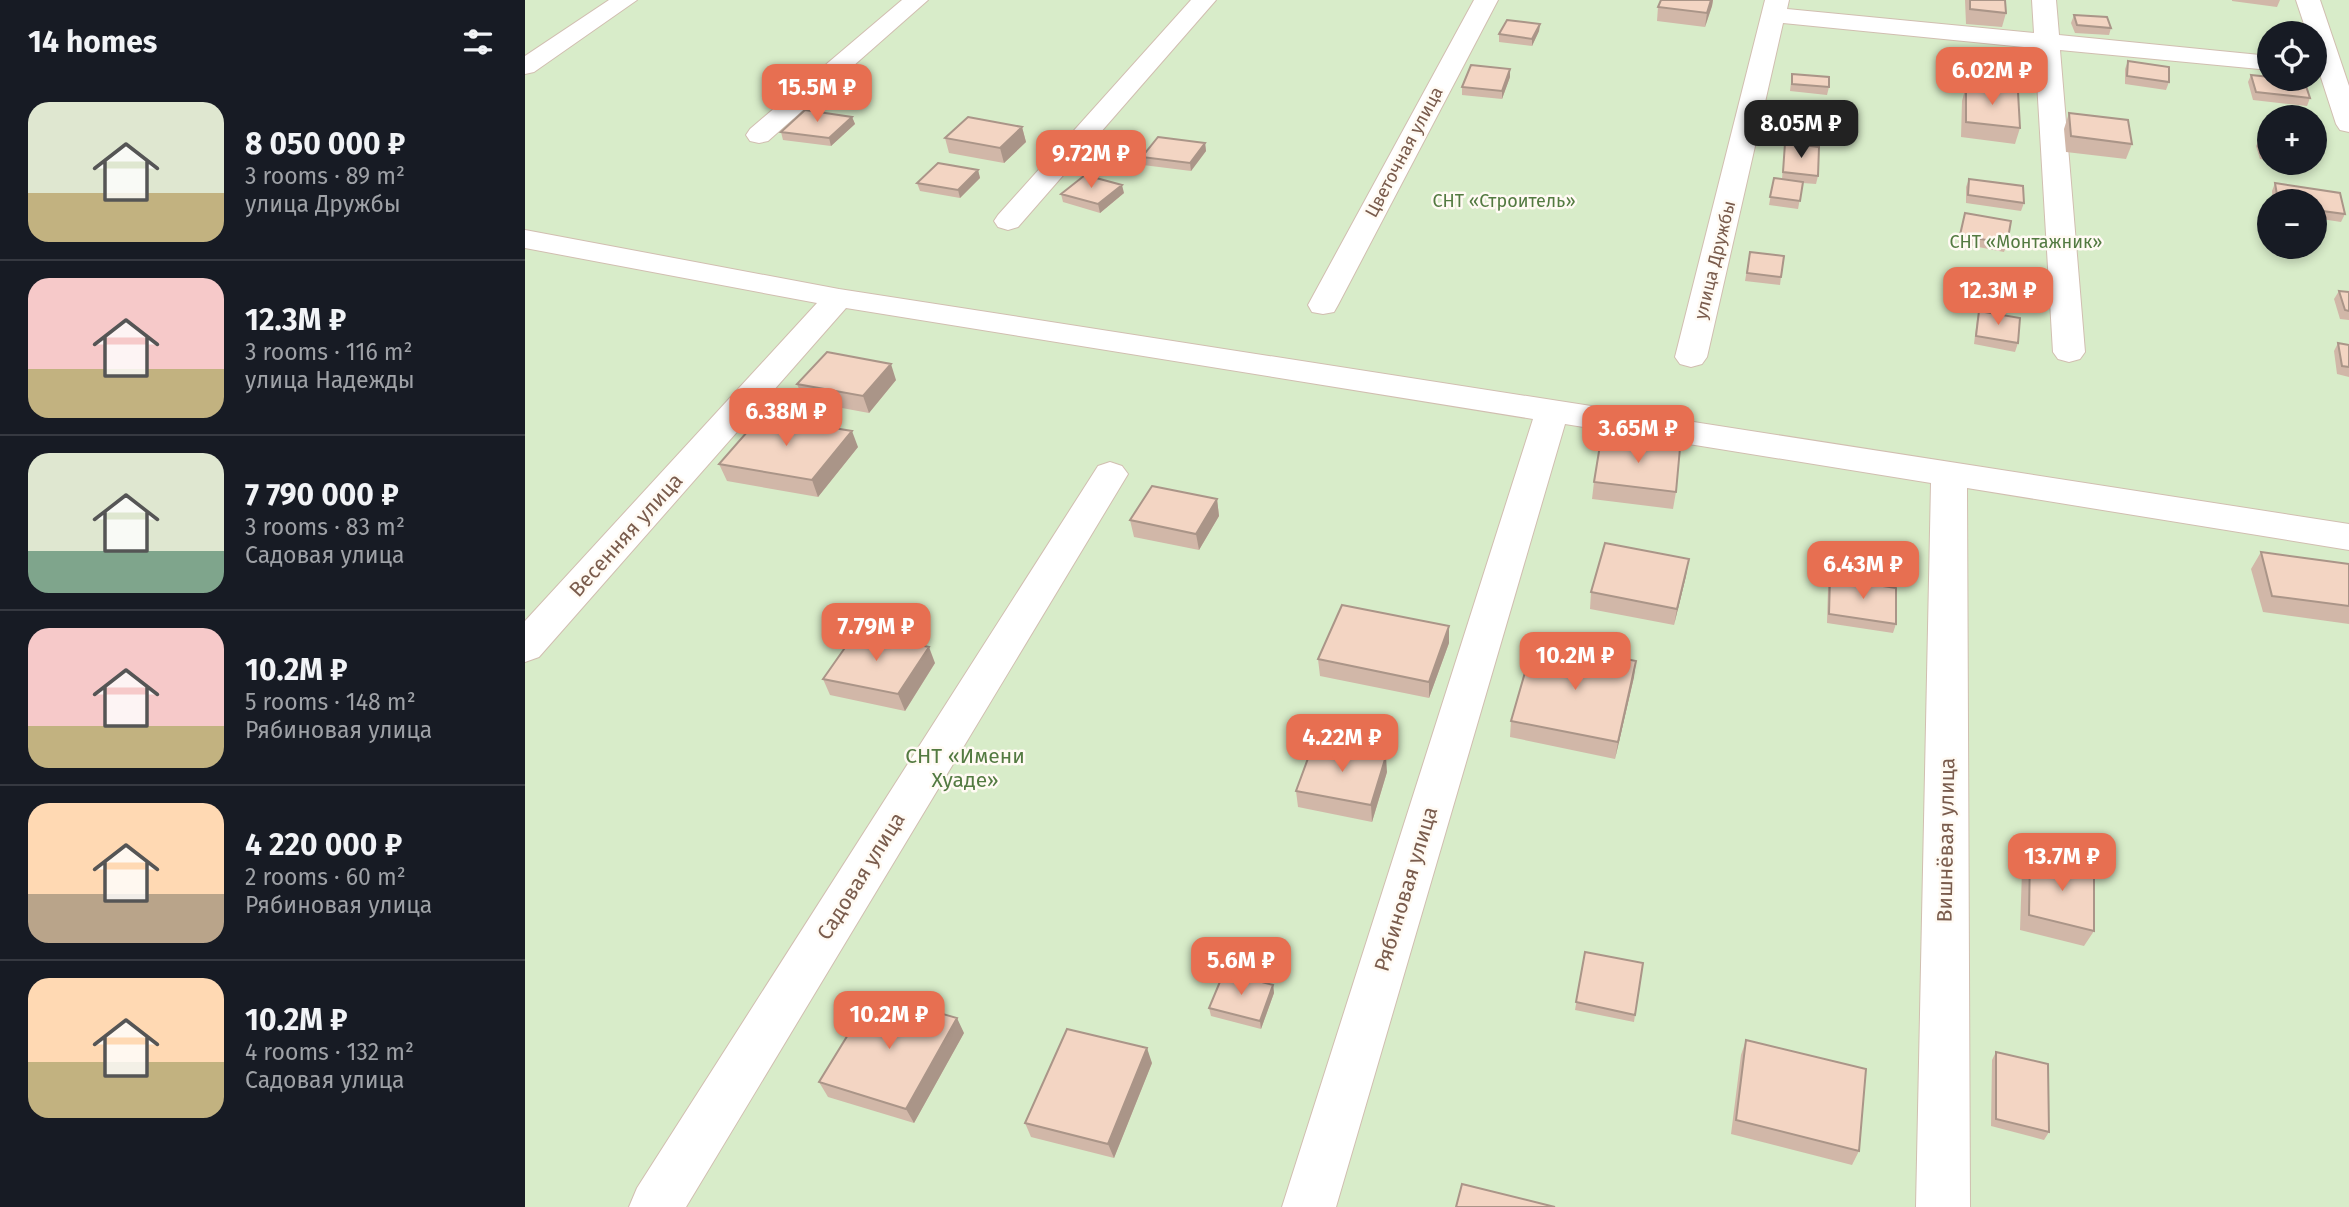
<!DOCTYPE html>
<html lang="en">
<head>
<meta charset="utf-8">
<style>
  body { margin:0; font-family:"Fira Sans",sans-serif; background:#20242c; color:#f1f3f6; height:100vh; display:flex; flex-direction:column; font-size:26px; white-space:nowrap }
  * { box-sizing:border-box; margin:0 }
  p { font-size:23px; color:#9ea1a6 }
  .icon { flex:none; width:38px; height:38px; fill:none; stroke:currentColor; stroke-width:2; stroke-linecap:round; stroke-linejoin:round }
  .map { position:relative; flex:1; overflow:hidden }
  .drawer { display:flex; flex-direction:column; background:#171b24; width:525px }
  .drawer>* { flex:none }
  .controls { position:absolute; left:1732px; top:21px; display:grid; gap:14px }
  .controls a { display:grid; place-items:center; width:70px; height:70px; border-radius:50%; background:#171b24; box-shadow:0 4px 10px #0003; font-size:35px }
  .price { position:absolute; translate:-50% -60px; padding:0 16px; border-radius:14px; background:#e76f51; color:#fff; font-size:23px; line-height:46px; filter:drop-shadow(0 2px 4px #0008) }
  .price::after { content:''; position:absolute; left:50%; top:42px; width:21px; height:16px; margin-left:-10px; background:inherit; clip-path:polygon(0 0,100% 0,50% 100%) }
  .price.selected { background:#222; color:#fff }
  ul { padding:0; list-style:none }
  li { display:flex; align-items:center; gap:21px; height:175px; padding:0 28px }
  li+li { border-top:2px solid #363941 }
  li span { display:grid; place-items:center; flex:none; width:196px; height:140px; border-radius:21px; color:#555 }
  li>.icon { margin-inline-start:auto }
  span .icon { width:84px; height:84px; fill:#fffc; stroke-width:1 }
  li b { font-size:30px }
  h2 { display:flex; justify-content:space-between; align-items:center; height:84px; padding:0 28px; font-size:30px }
  main { display:flex; flex:1; min-height:0 }
  .map>svg:first-child { display:block }
  .green { fill:#d8ecc9; fill-rule:evenodd }
  .lines { fill:none; stroke-linecap:round; stroke-linejoin:round }
  .minor-casing { stroke:#d1beb0; stroke-width:2 }
  .minor { fill:#fff; fill-rule:evenodd }
  .wall { fill:#d1b7a8 }
  .shaded-wall { fill:#aa9588 }
  .building { fill:#f3d5c3; stroke:#aa9588; stroke-width:2 }
  .labels { text-anchor:middle; dominant-baseline:central; stroke-width:5; stroke-linejoin:round; paint-order:stroke }
  .far-street-label { font-size:18px; fill:#7a5c4d; stroke:#fffaf3 }
  .far-park-label { font-size:18px; fill:#537a41; stroke:#fffaf3 }
  .street-label { font-size:21px; fill:#7a5c4d; stroke:#fffaf3 }
  .park-label { font-size:21px; fill:#537a41; stroke:#fffaf3 }
</style>
</head>
<body>
<main>
<section class="drawer">
<h2>14 homes<svg class="icon" aria-label="filters" viewBox="0 0 24 24"><path d="M4 7h16M4 17h16"/><circle cx="9" cy="7" r="2"/><circle cx="15" cy="17" r="2"/></svg></h2>
<ul>
<li><span style="background:linear-gradient(#dfe7d0 65%,#c2b280 0)"><svg class="icon" aria-label="home" viewBox="0 0 24 24"><path d="M3 11l9-7 9 7M6 9v11h12V9"/></svg></span><div><b>8 050 000 ₽</b><p>3 rooms · 89 m²</p><p>улица Дружбы</p></div></li>
<li><span style="background:linear-gradient(#f6c9c9 65%,#c2b280 0)"><svg class="icon" aria-label="home" viewBox="0 0 24 24"><path d="M3 11l9-7 9 7M6 9v11h12V9"/></svg></span><div><b>12.3M ₽</b><p>3 rooms · 116 m²</p><p>улица Надежды</p></div></li>
<li><span style="background:linear-gradient(#dfe7d0 70%,#7fa58c 0)"><svg class="icon" aria-label="home" viewBox="0 0 24 24"><path d="M3 11l9-7 9 7M6 9v11h12V9"/></svg></span><div><b>7 790 000 ₽</b><p>3 rooms · 83 m²</p><p>Садовая улица</p></div></li>
<li><span style="background:linear-gradient(#f6c9c9 70%,#c2b280 0)"><svg class="icon" aria-label="home" viewBox="0 0 24 24"><path d="M3 11l9-7 9 7M6 9v11h12V9"/></svg></span><div><b>10.2M ₽</b><p>5 rooms · 148 m²</p><p>Рябиновая улица</p></div></li>
<li><span style="background:linear-gradient(#ffd9b3 65%,#b9a48a 0)"><svg class="icon" aria-label="home" viewBox="0 0 24 24"><path d="M3 11l9-7 9 7M6 9v11h12V9"/></svg></span><div><b>4 220 000 ₽</b><p>2 rooms · 60 m²</p><p>Рябиновая улица</p></div></li>
<li><span style="background:linear-gradient(#ffd9b3 60%,#c2b280 0)"><svg class="icon" aria-label="home" viewBox="0 0 24 24"><path d="M3 11l9-7 9 7M6 9v11h12V9"/></svg></span><div><b>10.2M ₽</b><p>4 rooms · 132 m²</p><p>Садовая улица</p></div></li>
</ul>
</section>
<div class="map">
<svg width="1824" height="1207" viewBox="0 0 1824 1207">
  <rect width="100%" height="100%" fill="#fdf6ec"/>
  <!-- green -->
  <path class="green" d="M0 0H1824V1207H0ZM1745 33H1790V79H1745ZM1745 117H1790V163H1745ZM1745 201H1790V247H1745Z"/>
  <g class="lines">
    <!-- minor casing -->
    <g class="minor-casing">
      <path id="minor" d="M84 0H112L9 72 0 74V56Z
        M377 0H403L243 141 234 143 225 141 221 135 225 129Z
        M666 0H691L493 227 483 230 473 227 469 221 473 215Z
        M949 0H973L813 305 809 312 798 314 787 312 783 305Z
        M1240 0H1264L1262 9 1509 33 1507 0H1531L1534 35 1745 56V70L1535 50 1560 352 1555 359 1544 362 1533 359 1528 352 1510 48 1258 23 1182 357 1177 364 1166 367 1155 364 1150 357Z
        M1771 0H1795L1824 86V132L1815 130 1811 124 1790 59V33H1782Z
        M0 230 314 289 1824 524V550L1442 488 1445 1207H1391L1406 483 1040 424 811 1207H757L1008 419 321 308 14 657 0 662V621L292 303 0 248Z
        M585 462 597 466 603 474 161 1207H104L112 1188 573 466Z"/>
    </g>
    <!-- minor -->
    <use href="#minor" class="minor"/>
  </g>
  <!-- wall -->
  <path class="wall" d="M1136 0H1188L1187 6 1180 27 1132 21 1133 7Z
    M1440 0H1480L1481 13 1477 27 1441 24Z
    M1707 0H1755L1752 7 1707 1Z
    M1549 15 1586 28 1584 35 1550 33 1546 23Z
    M1015 24 1014 31 1007 46 974 42V34Z
    M1603 61 1644 82 1641 90 1600 84V69Z
    M1267 74 1304 87 1302 95 1265 91Z
    M1726 75 1785 98 1782 106 1728 100 1723 82Z
    M985 77 977 99 937 95V87Z
    M1441 86 1495 128 1490 144 1436 137 1437 101Z
    M1544 113 1607 144 1601 159 1541 152 1539 129Z
    M327 117 330 124 306 146 258 140 256 132Z
    M497 127 501 142 479 163 424 153 420 138Z
    M1735 138 1745 139V160L1735 159 1731 146Z
    M680 143 681 151 666 171 618 165 617 157Z
    M1260 143 1293 176 1291 184 1278 183 1273 209 1244 205 1249 178 1257 179Z
    M1790 148 1793 157 1789 165 1772 163H1790Z
    M453 170 455 178 435 198 395 191 392 183Z
    M1444 179 1499 203 1496 211 1441 203V187Z
    M1750 183 1820 214 1816 222 1790 218V201H1748L1747 191Z
    M599 193 575 213 538 202 536 194Z
    M1438 221 1482 244 1479 252 1433 243Z
    M1225 252 1256 277 1255 285 1220 281Z
    M1814 291 1824 292V320L1815 319 1809 299Z
    M1454 311 1493 343 1490 352 1449 344 1452 319Z
    M1813 343 1824 345V377L1812 374 1809 351Z
    M371 380 344 413 279 401 272 384Z
    M333 447 293 497 202 481 194 464Z
    M1069 482 1151 492 1148 509 1067 499Z
    M692 499 694 516 674 550 609 537 605 520Z
    M1736 552 1824 564V624L1738 612 1726 569Z
    M1161 576 1149 625 1065 609 1066 592Z
    M1305 578 1371 624 1368 633 1302 623 1303 587Z
    M924 643 904 698 795 676 793 659Z
    M410 663 380 711 305 695 298 679Z
    M1109 677 1090 759 985 737 986 721Z
    M862 772 847 822 773 807 771 791Z
    M1505 856 1569 931 1559 946 1495 930 1497 871Z
    M1060 952 1110 1015 1109 1022 1050 1010Z
    M748 985 749 993 736 1029 686 1016 684 1008Z
    M439 1033 389 1123 303 1097 294 1082Z
    M1221 1040 1334 1151 1327 1165 1206 1134 1216 1055Z
    M1471 1052 1524 1132 1519 1140 1466 1126 1467 1060Z
    M627 1063 589 1158 506 1137 500 1123Z"/>
  <!-- shaded-wall -->
  <path class="shaded-wall" d="M1186 0H1188L1187 6 1180 27 1182 13Z
    M1015 24 1014 31 1007 46V39Z
    M985 69V77L977 99V91Z
    M327 117 330 124 306 146 304 138Z
    M497 127 501 142 479 163 475 148Z
    M680 143 681 151 666 171 665 163Z
    M453 170 455 178 435 198 433 190Z
    M597 185 599 193 575 213 573 204Z
    M366 364 371 380 344 413 338 396Z
    M327 431 333 447 293 497 287 480Z
    M692 499 694 516 674 550 671 534Z
    M1164 559 1161 576 1149 625 1152 609Z
    M924 626V643L904 698V682Z
    M404 647 410 663 380 711 373 694Z
    M1111 661 1109 677 1090 759 1093 742Z
    M861 756 862 772 847 822 846 805Z
    M748 985 749 993 736 1029 735 1021Z
    M432 1018 439 1033 389 1123 381 1109Z
    M622 1048 627 1063 589 1158 583 1144Z"/>
  <!-- building -->
  <path class="building" d="M1136 0H1186L1182 13 1133 7Z
    M1445 0H1480L1481 13 1445 9Z
    M1549 15 1582 17 1586 28 1552 25Z
    M982 20 1015 24 1007 39 974 34Z
    M1603 61 1644 67V82L1602 76Z
    M946 65 985 69 977 91 937 87Z
    M1267 74 1304 77V87L1267 84Z
    M1726 75 1745 77V79H1765L1779 80 1785 98 1731 92Z
    M1441 86 1493 92 1495 128 1441 122Z
    M280 110 327 117 304 138 256 132Z
    M1544 113 1603 120 1607 144 1546 136Z
    M443 117 497 127 475 148 420 138Z
    M633 137 680 143 665 163 617 157Z
    M1735 138 1745 139V151H1739Z
    M1260 143 1294 147 1293 176 1258 172Z
    M413 163 453 170 433 190 392 183Z
    M560 175 597 185 573 204 536 194Z
    M1249 178 1278 182 1275 201 1245 197Z
    M1444 179 1498 186 1499 203 1443 195Z
    M1750 183 1815 193 1820 214 1790 210V201H1753Z
    M1440 213 1486 221 1482 244 1435 235Z
    M1225 252 1259 256 1256 277 1222 273Z
    M1814 291 1824 292V311L1820 310Z
    M1454 311 1495 318 1493 343 1451 336Z
    M1813 343 1824 345V367L1817 366Z
    M302 352 366 364 338 396 272 384Z
    M236 416 327 431 287 480 194 464Z
    M1076 439 1155 448 1151 492 1069 482Z
    M627 486 692 499 671 534 605 520Z
    M1080 543 1164 559 1152 609 1066 592Z
    M1736 552 1824 564V606L1747 596Z
    M1305 578 1371 588V624L1304 614Z
    M817 605 924 626 904 682 793 659Z
    M331 632 404 647 373 694 298 679Z
    M1009 641 1111 661 1093 742 986 721Z
    M789 742 861 756 846 805 771 791Z
    M1505 856 1569 871V931L1504 915Z
    M1060 952 1118 963 1110 1015 1051 1002Z
    M699 972 748 985 735 1021 684 1008Z
    M348 994 432 1018 381 1109 294 1082Z
    M542 1029 622 1048 583 1144 500 1123Z
    M1221 1040 1341 1069 1334 1151 1211 1120Z
    M1471 1052 1523 1064 1524 1132 1471 1119Z
    M937 1184 1030 1207H931Z"/>
  <g class="labels">
    <!-- far-street labels -->
    <g class="far-street-label">
      <text transform="translate(879 152) rotate(-62)">Цветочная улица</text>
      <text transform="translate(1190 260) rotate(-76)">улица Дружбы</text>
    </g>
    <!-- far-park labels -->
    <g class="far-park-label">
      <text x="979" y="201">СНТ «Строитель»</text>
      <text x="1501" y="242">СНТ «Монтажник»</text>
    </g>
    <!-- street labels -->
    <g class="street-label">
      <text transform="translate(101 535) rotate(-48)">Весенняя улица</text>
      <text transform="translate(1421 840) rotate(-89)">Вишнёвая улица</text>
      <text transform="translate(336 876) rotate(-58)">Садовая улица</text>
      <text transform="translate(881 889) rotate(-73)">Рябиновая улица</text>
    </g>
    <!-- park labels -->
    <g class="park-label">
      <text x="440" y="756">СНТ «Имени<tspan x="440" dy="24">Хуаде»</tspan></text>
    </g>
  </g>
</svg>
<div class="controls">
<a><svg class="icon" aria-label="locate" viewBox="0 0 24 24"><circle cx="12" cy="12" r="6"/><path d="M12 2v4M12 18v4M2 12h4M18 12h4"/></svg></a>
<a>+</a>
<a>−</a>
</div>
<b class="price" style="left:1467px;top:107px">6.02M ₽</b>
<b class="price" style="left:292px;top:124px">15.5M ₽</b>
<b class="price selected" style="left:1276px;top:160px">8.05M ₽</b>
<b class="price" style="left:566px;top:190px">9.72M ₽</b>
<b class="price" style="left:1473px;top:327px">12.3M ₽</b>
<b class="price" style="left:261px;top:448px">6.38M ₽</b>
<b class="price" style="left:1113px;top:465px">3.65M ₽</b>
<b class="price" style="left:1338px;top:601px">6.43M ₽</b>
<b class="price" style="left:351px;top:663px">7.79M ₽</b>
<b class="price" style="left:1050px;top:692px">10.2M ₽</b>
<b class="price" style="left:817px;top:774px">4.22M ₽</b>
<b class="price" style="left:1537px;top:893px">13.7M ₽</b>
<b class="price" style="left:716px;top:997px">5.6M ₽</b>
<b class="price" style="left:364px;top:1051px">10.2M ₽</b>
</div>
</main>
</body>
</html>
